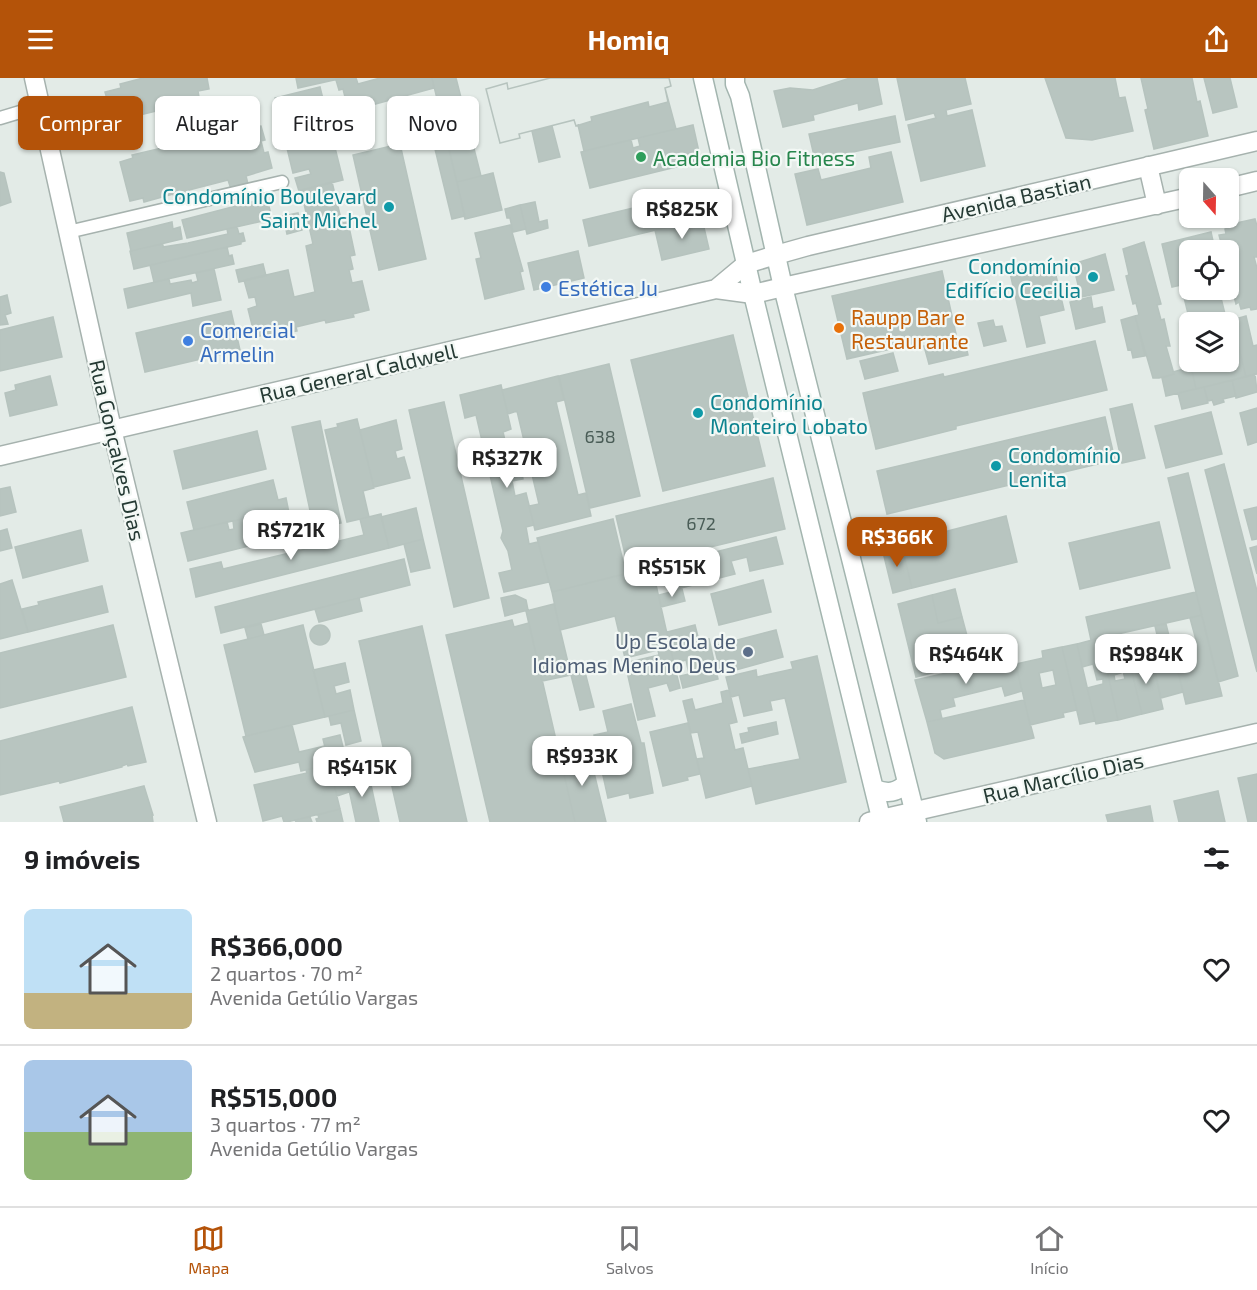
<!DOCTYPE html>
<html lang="pt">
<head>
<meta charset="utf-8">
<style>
  body { margin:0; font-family:"Exo 2",sans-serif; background:#f6f6f6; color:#202124; height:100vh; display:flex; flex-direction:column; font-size:22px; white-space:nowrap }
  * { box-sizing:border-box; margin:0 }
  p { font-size:20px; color:#757577 }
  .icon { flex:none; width:33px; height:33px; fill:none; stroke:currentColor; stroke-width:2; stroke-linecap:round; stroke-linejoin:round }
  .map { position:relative; height:744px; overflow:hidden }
  .side { display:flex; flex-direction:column; background:#fff; flex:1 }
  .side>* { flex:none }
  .top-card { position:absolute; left:18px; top:18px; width:600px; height:54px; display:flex; gap:12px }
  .needle { width:39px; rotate:160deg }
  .fabs { position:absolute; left:1179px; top:90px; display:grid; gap:12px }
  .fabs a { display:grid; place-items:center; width:60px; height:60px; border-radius:9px; background:#fff; box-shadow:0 2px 4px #0004; font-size:30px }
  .price { position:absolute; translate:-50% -51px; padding:0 14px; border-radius:12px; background:#fff; color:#222; font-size:20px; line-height:39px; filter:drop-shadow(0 2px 3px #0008) }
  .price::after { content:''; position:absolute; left:50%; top:36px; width:18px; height:14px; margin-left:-9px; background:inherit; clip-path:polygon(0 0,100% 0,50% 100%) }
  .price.current { background:#b45309; color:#fff }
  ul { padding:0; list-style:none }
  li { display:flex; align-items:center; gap:18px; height:150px; padding:0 24px }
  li+li { border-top:2px solid #e0e0e0 }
  li span { display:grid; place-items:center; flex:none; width:168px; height:120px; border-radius:9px; color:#555 }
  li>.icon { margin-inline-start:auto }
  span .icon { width:72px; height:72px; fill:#fffc; stroke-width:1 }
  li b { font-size:26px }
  h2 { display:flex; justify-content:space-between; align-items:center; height:72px; padding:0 24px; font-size:26px }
  .tag { padding:0 21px; border-radius:9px; background:#fff; box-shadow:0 2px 4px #0004; font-size:21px; line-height:54px }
  .tag.current { background:#b45309; color:#fff }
  header { display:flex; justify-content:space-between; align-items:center; height:78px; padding:0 24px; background:#b45309; color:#fff; font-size:27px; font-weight:700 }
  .dock { display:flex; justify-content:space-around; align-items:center; height:84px; border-top:2px solid #e0e0e0; background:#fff; font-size:16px; color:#757577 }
  .dock a { display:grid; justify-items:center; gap:3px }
  .dock .current { color:#b45309 }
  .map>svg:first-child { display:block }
  .building { fill:#b8c5c0; stroke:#b6c3be; stroke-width:1.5; fill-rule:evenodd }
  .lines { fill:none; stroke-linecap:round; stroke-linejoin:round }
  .service-casing { stroke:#a6b2ae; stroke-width:15 }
  .minor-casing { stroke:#a6b2ae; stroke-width:21 }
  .tertiary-casing { stroke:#a6b2ae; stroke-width:21 }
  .secondary-casing { stroke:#a3b5af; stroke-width:21 }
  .service { stroke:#fff; stroke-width:12 }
  .minor { stroke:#fff; stroke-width:18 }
  .tertiary { stroke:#fff; stroke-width:18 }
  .secondary { stroke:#fff; stroke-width:18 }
  .leisure-dot { fill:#2e9e5b; stroke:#f3f8f5; stroke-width:2 }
  .culture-dot { fill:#0f9aa8; stroke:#f3f8f5; stroke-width:2 }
  .shop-dot { fill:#3f7fe0; stroke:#f3f8f5; stroke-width:2 }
  .food-dot { fill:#e8710a; stroke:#f3f8f5; stroke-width:2 }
  .service-dot { fill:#5c6f8a; stroke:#f3f8f5; stroke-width:2 }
  .labels { text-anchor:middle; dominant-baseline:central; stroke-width:4.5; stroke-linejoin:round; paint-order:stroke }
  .number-label { font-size:18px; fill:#4a5d57 }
  .leisure-label { font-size:21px; fill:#27864d; stroke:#f3f8f5; text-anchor:start }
  .culture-label { font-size:21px; fill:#0d838f; stroke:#f3f8f5; text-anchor:end }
  .street-label { font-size:21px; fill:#253a34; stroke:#f3f8f5 }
  .shop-label { font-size:21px; fill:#366cbe; stroke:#f3f8f5; text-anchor:start }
  .food-label { font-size:21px; fill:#c56008; stroke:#f3f8f5; text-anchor:start }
  .service-label { font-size:21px; fill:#4e5e75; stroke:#f3f8f5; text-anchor:end }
</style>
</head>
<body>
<header><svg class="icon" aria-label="menu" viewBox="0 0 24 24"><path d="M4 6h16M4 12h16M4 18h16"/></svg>Homiq<svg class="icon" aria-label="share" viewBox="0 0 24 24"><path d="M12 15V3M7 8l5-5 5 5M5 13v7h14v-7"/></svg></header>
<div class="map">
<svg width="1257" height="744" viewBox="0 0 1257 744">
  <rect width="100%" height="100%" fill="#e3ebe7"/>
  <!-- building -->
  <path class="building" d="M143 0H207L209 11 198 13 199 19 188 22 189 25 115 43 113 30 110 32 105 14 121 10 120 6Z
    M296 0H343L298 10Z
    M343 0H356L358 6 380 0H432L434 10 361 30V31L349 35 343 11 339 12 336 2Z
    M432 0H456L481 98 457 104Z
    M550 0H669L671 8 665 10 668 24 649 29 648 24 591 39 592 43 576 48 574 42 519 56 520 60 500 65 486 11 507 5 508 11Z
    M550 0H669L671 8 665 10 676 51 584 73 578 47 576 48 574 42 519 56 520 60 500 65 486 11 507 5 508 11Z
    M850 0H877L882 26 859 32 858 25 813 37 814 42 783 49 774 13 790 10 813 12Z
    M897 0H965L971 26 946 32 947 38 972 32 985 88 921 103 908 47 936 40 934 35 906 42Z
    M1045 0H1115L1119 20 1125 19 1133 53 1092 62 1066 60Z
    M1141 0H1192L1197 24 1200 23 1208 58 1154 71 1145 32 1148 31Z
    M1204 0H1230L1237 29 1213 35Z
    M320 9 343 102 299 113 295 100 311 96 309 91 293 95 275 20Z
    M440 33 445 55 433 58 427 36Z
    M895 38 900 64 815 82 809 56Z
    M232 44 234 51 261 48 265 62 261 63 264 75 268 74 272 90 246 98 248 106 231 111 228 102 189 112 192 121 176 125 173 116 144 124 143 120 130 123 120 84 133 80 132 77 162 70 160 62 176 58 178 65 217 56 215 48Z
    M693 47 701 83 590 110 581 74 631 62 633 70 640 68 638 60Z
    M552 48 560 79 539 84 532 53Z
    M400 66 426 181 379 192 353 77Z
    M448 68 465 138 452 141 435 71Z
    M891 74 903 124 807 147 795 96 818 91 821 102 871 90 869 79Z
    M0 94 4 95 11 124 0 128Z
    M493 95 502 132 465 141 457 104Z
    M332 104 342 145 348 144 355 177 350 178 353 191 349 192 352 205 362 203 369 232 353 236 354 239 326 245 325 242 296 249 297 253 269 259 268 256 255 259 248 231 257 228 255 219 249 220 244 202 288 192 294 219 315 214 306 168 313 166 301 112Z
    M696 115 702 141 589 168 583 142Z
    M267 120 272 141 187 160 182 142Z
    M535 124 539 144 547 142 548 150 527 156 520 127Z
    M520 127 526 151 513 154 510 140H507L505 131Z
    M298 135 302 152 287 156 283 138Z
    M702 141 709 171 662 182 655 152Z
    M1255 141 1257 148V179H1254L1257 190V231L1251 232 1250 229 1241 231 1239 224 1236 226 1228 195V172H1223L1219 157 1226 156 1225 151 1236 148V145Z
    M172 144 173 151 180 149 182 161 131 173 127 155Z
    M510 147 523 193 520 194 524 211 485 221 476 181 481 180 475 155Z
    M237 149 239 156 243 155 245 163 241 164V166L134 191 130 173 163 166V169L188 165 228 156 227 151Z
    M1211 154 1215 172H1190V212H1219L1227 244H1190L1181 207 1172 209 1162 166Z
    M1144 164 1161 226 1157 227 1161 242 1164 241 1170 268H1166L1174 296 1159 300H1153L1135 238 1139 237 1136 225 1133 226 1126 198 1129 197 1123 171Z
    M227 169 229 178 232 177 234 186 154 204 150 187Z
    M578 173 584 200 534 212 528 185Z
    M1105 176 1114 212 1081 219 1073 186Z
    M1053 185 1064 232 1039 238 1045 265 1027 269 1010 195Z
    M263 186 266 198 239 204 236 192Z
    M214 191 221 222 193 228 191 215 128 230 124 211 169 201 170 206 191 202 192 205 198 203 196 195Z
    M942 193 956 256 847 281 832 218Z
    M7 217 11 235 5 237 8 246 0 247V219Z
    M1091 219 1093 231 1102 229 1105 244 1076 251 1070 224Z
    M231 233 240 272 145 294 136 255Z
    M1135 238 1145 278 1133 280 1131 271 1128 272 1121 242Z
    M1246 238 1253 268 1257 267V296L1246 299 1232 242Z
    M53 239 62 279 0 293V252Z
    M993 242 995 249 1002 248 1006 263 984 268 978 245Z
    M733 257 765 388 663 413 631 282Z
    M964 259 968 277 929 286 924 268Z
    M1237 262 1246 299 1196 311 1191 288 1212 284H1228V264Z
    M1095 263 1107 312 956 348V351L876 371 863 315 943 296 944 299Z
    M893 275 898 293 865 301 860 283Z
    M609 286 640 418 590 430 559 298Z
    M1191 289 1196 311 1166 318 1162 300 1174 296 1173 294Z
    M1255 296 1257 314 1236 320 1232 302Z
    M50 298 57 327 10 338 5 315 16 312 15 307Z
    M558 298 564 322 556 324 578 417 586 415 591 438 535 452 529 428 539 426 517 333 508 336 502 312Z
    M1232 302 1236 318 1223 321 1224 324 1214 327 1212 322 1208 323 1204 309Z
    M501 307 511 351 503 354 507 371 516 369 523 401 512 403 515 418 526 415 534 447 526 449 529 466 538 464 549 504 504 514 499 495 512 492 508 473 501 460 503 453 476 337 465 340 460 317Z
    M1204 309 1208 325 1182 331 1178 315Z
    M444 324 489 520 454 529 409 332Z
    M1132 326 1145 380 1122 385 1110 331Z
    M1257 330V364L1248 367 1240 335Z
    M1211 334 1222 376 1166 390 1155 348Z
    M1105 339 1115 382 887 436 877 393Z
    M357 341 374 410 363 413 369 439 347 444 325 352 338 349 337 346Z
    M396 342 402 371 395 373 397 381 404 379 410 400 374 409 360 352Z
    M320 343 341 445 314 451 292 349Z
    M257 353 266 391 183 411 174 373Z
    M1224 386 1257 513V594L1205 392Z
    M1188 395 1238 598 1218 604 1168 400Z
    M773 400 785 451 628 489 616 438Z
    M273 402 278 422 286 420 288 430 194 452 187 424Z
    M10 409 16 434 0 438V411Z
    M1257 429V461L1252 462 1244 432Z
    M288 430 294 457 188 483 181 455 227 444 229 452 234 451 233 443Z
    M416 430 423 461 389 470 381 439Z
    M381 436 389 470 196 519 190 491 221 484 223 491 364 457 360 441Z
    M1006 438 1017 484 912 510 901 465Z
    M613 441 626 496 552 514 537 460Z
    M1159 444 1170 490 1080 511 1069 465Z
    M7 451 12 470 0 473V453Z
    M81 452 88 483 23 500 15 469Z
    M776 459 783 486 750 493 747 479 731 483 735 496 719 500 716 487 706 490 709 503 677 511 670 485Z
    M423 461 430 490 411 494 404 466Z
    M901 465 912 510 893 515 882 470Z
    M1257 468V496L1250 470Z
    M404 481 410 507 221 555 215 529Z
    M670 485 674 501 656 506 652 489Z
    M652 489 670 569 625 580 615 538 560 552 552 514Z
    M12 502 28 554 0 561V506Z
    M763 502 771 534 719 547 711 516Z
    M102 508 108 534 28 554 22 531 39 527 38 524Z
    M682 511 685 523 661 529 659 517Z
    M955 511 962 539 938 545 932 517Z
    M1196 514 1202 537 1091 562 1086 539Z
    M515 517 526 522 528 532 505 538 501 520Z
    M932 517 938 545 962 539 974 584 916 599 898 526Z
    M359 520 362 533 319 544 315 531Z
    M554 526 571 597 542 603 526 533Z
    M1202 537 1222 618 1186 626 1172 568 1196 562 1190 540Z
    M512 542 514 549 529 545 575 744H490L446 557Z
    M261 546 264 557 248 561 245 550Z
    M1166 546 1183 614 1161 620 1148 563 1158 561 1155 548Z
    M113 547 126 599 0 630V575Z
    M303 547 325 639 246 658 224 567Z
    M695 547 699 563 709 561 718 601 683 610 680 598 689 596 686 582 678 584 677 581H673L667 554Z
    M310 557a10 10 0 1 1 20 0a10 10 0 1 1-20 0Z
    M422 548 467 744H400L359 563Z
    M776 552 783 579 721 596 714 568Z
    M1096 561 1101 584 1105 583 1118 642 1096 646 1087 610 1103 606V601L1097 602 1093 586 1082 589 1077 566Z
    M1077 566 1095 643 1080 646 1062 569Z
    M670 569 680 610 670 613 667 605 648 610 655 638 638 642 625 585 659 577 658 572Z
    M1062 569 1077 632 1063 635 1064 639 1030 647 1016 586 1043 580 1042 573ZM1053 592 1056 607 1042 610 1039 595Z
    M1141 575 1143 589 1153 587 1163 631 1142 636 1128 578Z
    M817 578 846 704 756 726 748 691 800 681 785 620 770 623 772 632 744 638 739 617 731 619 726 599 756 592 757 599 793 591 791 584Z
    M1014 580 1022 613 1005 618 1002 608 953 620 955 628 940 632 942 641 927 644 915 602Z
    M1118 580 1121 595 1114 597 1115 603 1125 601 1123 593 1131 591 1142 636 1118 642 1105 583Z
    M345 585 349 604 334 608 336 616 350 612 354 632 325 639 313 592Z
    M585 594 594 629 580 632 571 597Z
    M729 612 737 644 729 646 735 672 743 670 752 708 706 720 697 681 704 680 698 654 691 655 683 623 692 621 695 632 723 625 721 614Z
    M1024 622 1034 660 944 681 935 675 927 644Z
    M631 626 641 665H644L653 715 630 720 629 715 608 720 594 657 608 654 603 633Z
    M132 629 146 684 128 688 127 686 122 688V689L60 705 59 703 0 717V663Z
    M354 632 361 663 346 667 341 645 331 647 329 638Z
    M776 644 778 656 742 665 740 656 749 654 748 650Z
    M688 645 700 696 687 699 688 702 663 708 650 654Z
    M292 647 299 674 325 668 329 686 301 693 299 684 255 694 243 659Z
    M340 657 350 697 346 698 349 714 337 718 323 661Z
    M588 670 606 744H575L560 679 564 678V675Z
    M329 686 340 731 287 744H284L282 738 263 743 254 707 307 695 306 692Z
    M368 693 379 744H356L346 698Z
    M1257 696V744H1248L1238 700Z
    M144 708 153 737H152L153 744H64L60 729Z
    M1218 713 1225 744H1179L1174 723Z
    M1150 728 1153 744H1108L1106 737Z
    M340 731 343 744H317L316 741 319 740 318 737Z
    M310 739 312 744H296L295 742Z"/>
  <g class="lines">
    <!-- service casing -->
    <g class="service-casing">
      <path id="service" d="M0 40 40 28
        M68 154 282 104"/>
    </g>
    <!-- minor casing -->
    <g class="minor-casing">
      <path id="minor" d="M34 0 112 351 207 744
        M1148 88 1157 127
        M1228 110 1257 103
        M776 177 808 168 1257 63
        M783 209 1190 119
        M869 744 881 741"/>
    </g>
    <!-- tertiary casing -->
    <g class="tertiary-casing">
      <path id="tertiary" d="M716 211 746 186 776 177
        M0 378 716 211 753 216 783 209
        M881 741 1257 655"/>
    </g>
    <!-- secondary casing -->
    <g class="secondary-casing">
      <path id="secondary" d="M703 0 753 216 882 744
        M735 0V6L740 18 783 209 917 744
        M875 711C888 716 896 715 907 705"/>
    </g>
    <!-- service -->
    <use href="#service" class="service"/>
    <!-- minor -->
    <use href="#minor" class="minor"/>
    <!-- tertiary -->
    <use href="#tertiary" class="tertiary"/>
    <!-- secondary -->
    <use href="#secondary" class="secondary"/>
  </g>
  <!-- markers -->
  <circle class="leisure-dot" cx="641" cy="79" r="6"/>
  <g class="culture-dot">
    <circle cx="389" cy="129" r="6"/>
    <circle cx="1093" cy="199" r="6"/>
    <circle cx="698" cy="335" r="6"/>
    <circle cx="996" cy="388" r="6"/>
  </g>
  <g class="shop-dot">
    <circle cx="546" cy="209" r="6"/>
    <circle cx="188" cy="263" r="6"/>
  </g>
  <circle class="food-dot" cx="839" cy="250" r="6"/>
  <circle class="service-dot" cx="748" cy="574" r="6"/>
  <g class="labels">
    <!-- number labels -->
    <g class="number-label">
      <text x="600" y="358">638</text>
      <text x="701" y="445">672</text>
    </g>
    <!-- leisure labels -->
    <g class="leisure-label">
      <text x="653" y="79">Academia Bio Fitness</text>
    </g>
    <!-- culture labels -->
    <g class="culture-label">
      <text x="377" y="117">Condomínio Boulevard<tspan x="377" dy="24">Saint Michel</tspan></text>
      <text x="1081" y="187">Condomínio<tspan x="1081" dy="24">Edifício Cecilia</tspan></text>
      <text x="710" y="323" text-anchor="start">Condomínio<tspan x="710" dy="24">Monteiro Lobato</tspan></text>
      <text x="1008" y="376" text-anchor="start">Condomínio<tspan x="1008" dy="24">Lenita</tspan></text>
    </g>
    <!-- street labels -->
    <g class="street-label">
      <text transform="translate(1016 119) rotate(-13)">Avenida Bastian</text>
      <text transform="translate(358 294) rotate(-13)">Rua General Caldwell</text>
      <text transform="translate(118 372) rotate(77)">Rua Gonçalves Dias</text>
      <text transform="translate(1063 699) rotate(-13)">Rua Marcílio Dias</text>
    </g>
    <!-- shop labels -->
    <g class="shop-label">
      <text x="558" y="209">Estética Ju</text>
      <text x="200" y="251">Comercial<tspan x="200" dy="24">Armelin</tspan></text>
    </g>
    <!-- food labels -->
    <g class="food-label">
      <text x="851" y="238">Raupp Bar e<tspan x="851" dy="24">Restaurante</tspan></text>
    </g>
    <!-- service labels -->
    <g class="service-label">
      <text x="736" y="562">Up Escola de<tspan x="736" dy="24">Idiomas Menino Deus</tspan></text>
    </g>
  </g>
</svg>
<div class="fabs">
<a><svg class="needle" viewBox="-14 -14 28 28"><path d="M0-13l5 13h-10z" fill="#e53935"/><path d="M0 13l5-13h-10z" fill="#757577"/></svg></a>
<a><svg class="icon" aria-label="locate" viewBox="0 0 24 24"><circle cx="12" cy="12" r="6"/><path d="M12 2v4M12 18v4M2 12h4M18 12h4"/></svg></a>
<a><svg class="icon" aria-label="layers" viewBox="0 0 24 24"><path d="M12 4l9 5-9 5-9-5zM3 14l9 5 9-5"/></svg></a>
</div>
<b class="price" style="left:682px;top:162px">R$825K</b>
<b class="price" style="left:507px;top:411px">R$327K</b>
<b class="price" style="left:291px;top:483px">R$721K</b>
<b class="price current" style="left:897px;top:490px">R$366K</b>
<b class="price" style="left:672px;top:520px">R$515K</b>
<b class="price" style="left:966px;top:607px">R$464K</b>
<b class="price" style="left:1146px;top:607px">R$984K</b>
<b class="price" style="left:582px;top:709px">R$933K</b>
<b class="price" style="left:362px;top:720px">R$415K</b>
<div class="top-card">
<a class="tag current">Comprar</a>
<a class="tag">Alugar</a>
<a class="tag">Filtros</a>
<a class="tag">Novo</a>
</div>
</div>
<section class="side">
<h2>9 imóveis<svg class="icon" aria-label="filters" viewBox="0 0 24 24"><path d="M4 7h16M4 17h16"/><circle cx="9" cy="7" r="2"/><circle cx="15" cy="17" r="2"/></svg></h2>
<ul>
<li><span style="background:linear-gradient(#bfe0f5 70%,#c2b280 0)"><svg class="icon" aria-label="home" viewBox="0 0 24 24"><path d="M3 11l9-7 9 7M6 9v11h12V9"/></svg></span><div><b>R$366,000</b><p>2 quartos · 70 m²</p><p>Avenida Getúlio Vargas</p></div><svg class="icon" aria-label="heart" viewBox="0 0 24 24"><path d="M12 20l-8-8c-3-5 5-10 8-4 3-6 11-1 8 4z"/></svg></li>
<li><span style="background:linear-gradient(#a9c7e8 60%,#8fb573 0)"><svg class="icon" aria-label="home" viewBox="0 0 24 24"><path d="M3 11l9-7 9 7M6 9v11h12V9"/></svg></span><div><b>R$515,000</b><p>3 quartos · 77 m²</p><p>Avenida Getúlio Vargas</p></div><svg class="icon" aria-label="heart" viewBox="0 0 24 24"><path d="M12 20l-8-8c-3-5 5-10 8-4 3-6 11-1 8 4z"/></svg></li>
</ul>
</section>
<nav class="dock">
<a class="current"><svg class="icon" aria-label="map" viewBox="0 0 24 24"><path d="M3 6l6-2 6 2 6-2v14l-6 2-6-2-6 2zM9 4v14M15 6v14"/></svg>Mapa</a>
<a><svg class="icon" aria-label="saved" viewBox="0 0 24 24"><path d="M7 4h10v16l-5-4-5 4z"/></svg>Salvos</a>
<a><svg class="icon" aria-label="home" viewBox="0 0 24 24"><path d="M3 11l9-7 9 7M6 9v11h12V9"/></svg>Início</a>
</nav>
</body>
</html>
